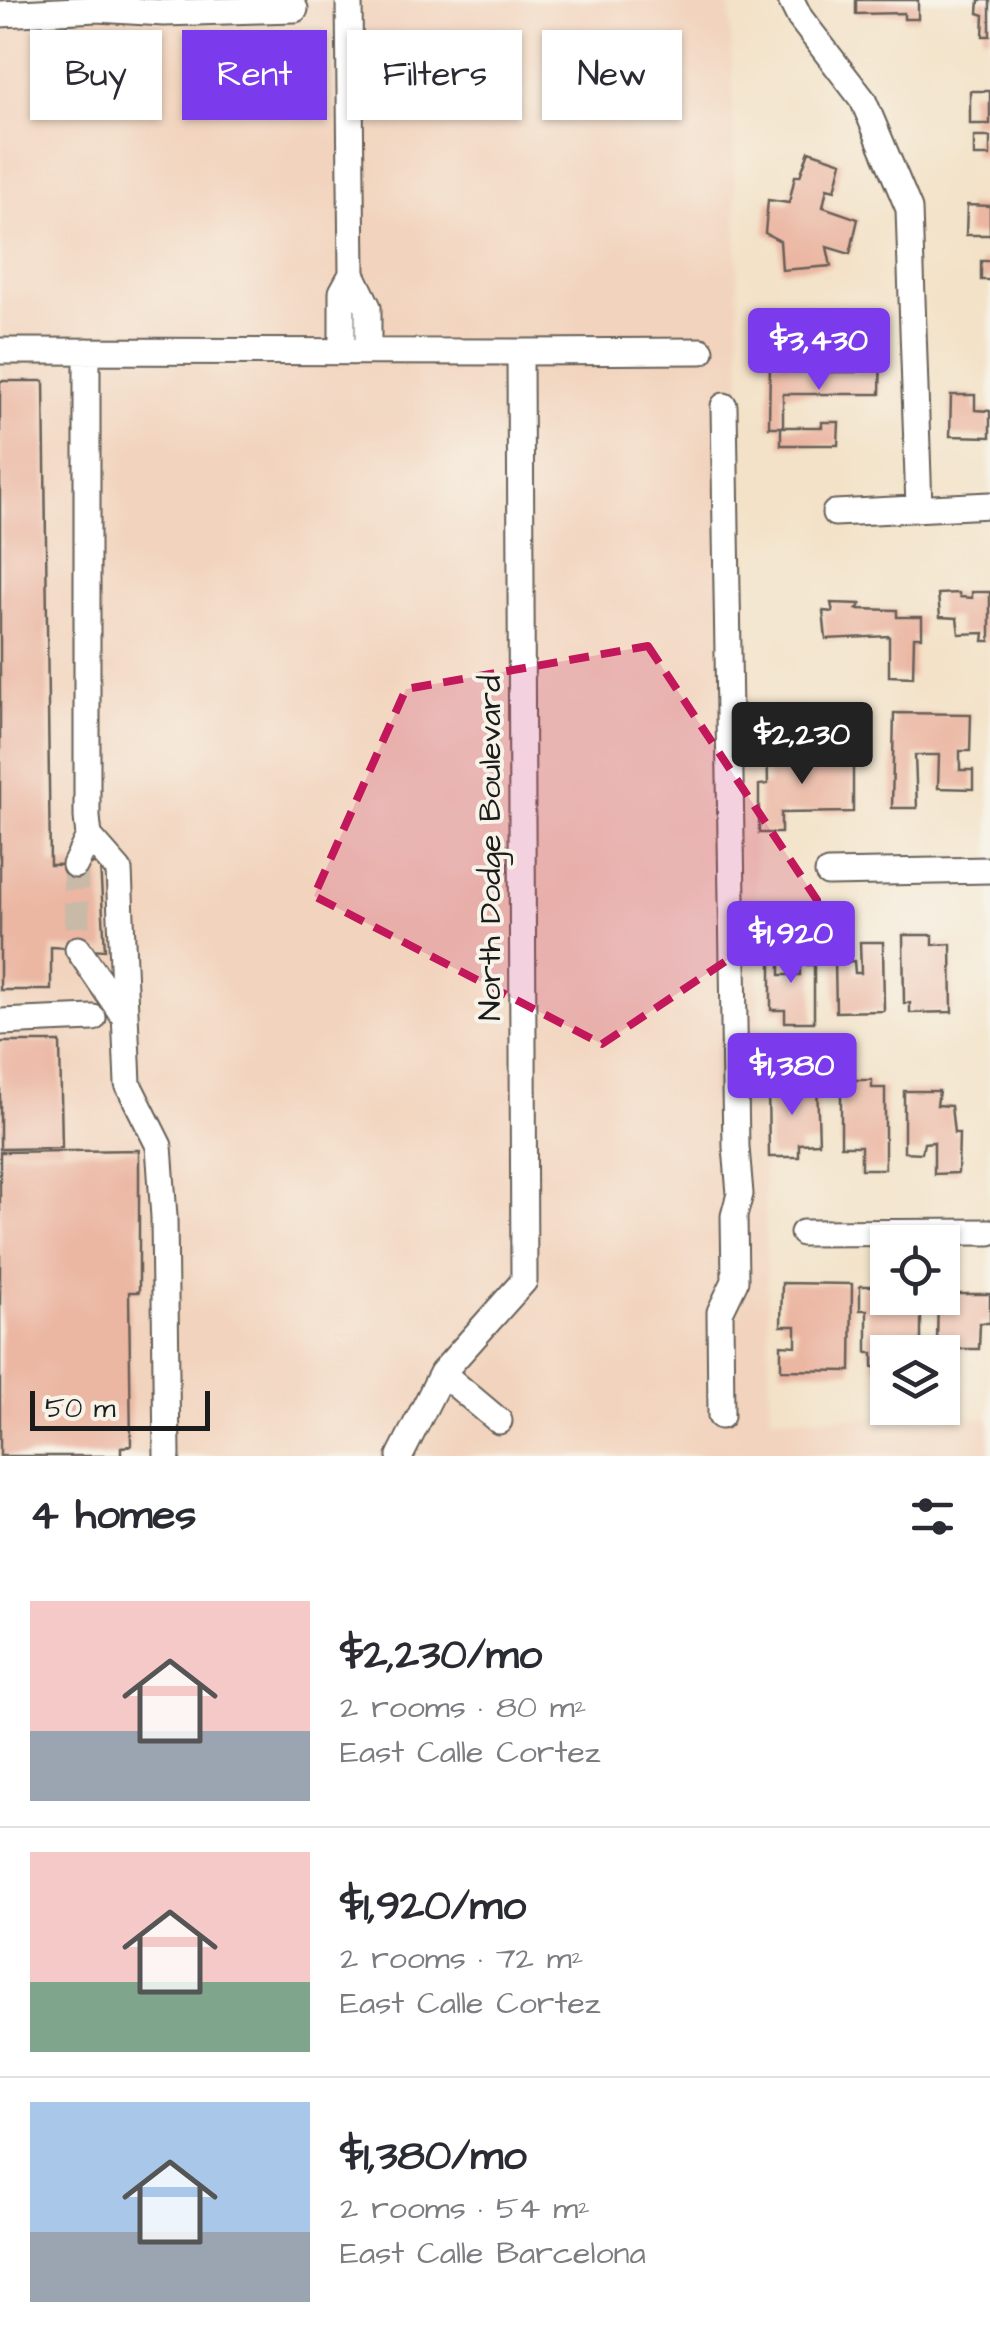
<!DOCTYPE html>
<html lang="en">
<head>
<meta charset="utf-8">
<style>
  body { margin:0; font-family:"Architects Daughter",sans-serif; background:#f2f2f3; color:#2b2b33; height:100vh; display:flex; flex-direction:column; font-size:38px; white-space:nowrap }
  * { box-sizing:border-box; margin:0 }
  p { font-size:32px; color:#7c7c81 }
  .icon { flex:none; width:55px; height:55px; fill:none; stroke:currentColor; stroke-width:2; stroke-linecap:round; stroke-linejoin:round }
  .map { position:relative; height:1456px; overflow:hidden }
  .details { display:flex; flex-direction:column; background:#fff; flex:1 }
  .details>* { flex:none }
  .top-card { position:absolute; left:30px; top:30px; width:930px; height:90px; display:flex; gap:20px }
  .tools { position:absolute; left:870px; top:1225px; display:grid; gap:20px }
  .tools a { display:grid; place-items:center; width:90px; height:90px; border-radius:0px; background:#fff; box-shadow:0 2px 8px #0004; font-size:50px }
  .scale { position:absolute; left:30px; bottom:25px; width:180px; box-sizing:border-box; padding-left:10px; border:5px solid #1c1c1c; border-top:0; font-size:28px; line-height:35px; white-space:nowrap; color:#1c1c1c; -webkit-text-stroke:8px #f7f3e8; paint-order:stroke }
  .price { position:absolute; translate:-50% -85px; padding:0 22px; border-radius:10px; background:#7c3aed; color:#fff; font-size:32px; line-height:65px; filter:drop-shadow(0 2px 5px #0008) }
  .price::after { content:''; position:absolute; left:50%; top:60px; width:30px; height:22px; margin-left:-15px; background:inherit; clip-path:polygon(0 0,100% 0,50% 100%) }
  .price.active { background:#222; color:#fff }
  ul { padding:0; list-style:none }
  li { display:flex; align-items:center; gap:30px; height:250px; padding:0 30px }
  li+li { border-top:2px solid #e1e1e2 }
  li span { display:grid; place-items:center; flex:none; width:280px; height:200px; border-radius:0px; color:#555 }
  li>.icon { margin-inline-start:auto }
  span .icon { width:120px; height:120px; fill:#fffc; stroke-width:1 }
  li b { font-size:42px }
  h2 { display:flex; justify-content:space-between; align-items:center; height:120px; padding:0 30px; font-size:42px }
  .tag { padding:0 35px; border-radius:0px; background:#fff; box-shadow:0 2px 8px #0004; font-size:35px; line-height:90px }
  .tag.active { background:#7c3aed; color:#fff }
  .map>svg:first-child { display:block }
  .built { fill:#f2d4be }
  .building { fill:#ebb6a2 }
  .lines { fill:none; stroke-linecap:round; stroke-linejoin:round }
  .minor-tunnel { stroke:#c8baa6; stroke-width:25; stroke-dasharray:25 12; stroke-linecap:butt }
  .minor-casing { stroke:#676158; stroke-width:29 }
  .minor { stroke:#fff; stroke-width:25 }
  .marked { fill:#c2185b; fill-opacity:0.2; stroke:#c2185b; stroke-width:8; stroke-dasharray:20 12; stroke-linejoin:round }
  .labels { text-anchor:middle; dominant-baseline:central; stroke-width:8; stroke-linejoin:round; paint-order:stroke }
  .street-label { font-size:32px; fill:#1c1c1c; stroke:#f7f3e8 }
</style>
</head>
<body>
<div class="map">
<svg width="990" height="1456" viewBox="0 0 990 1456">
  <rect width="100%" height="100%" fill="#f7f3e8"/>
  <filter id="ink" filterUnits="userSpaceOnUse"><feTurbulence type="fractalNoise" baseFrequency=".01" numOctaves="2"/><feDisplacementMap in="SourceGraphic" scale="20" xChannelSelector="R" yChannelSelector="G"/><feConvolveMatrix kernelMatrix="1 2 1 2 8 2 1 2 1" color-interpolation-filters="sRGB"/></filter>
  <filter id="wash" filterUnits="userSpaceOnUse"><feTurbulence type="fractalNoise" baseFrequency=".0048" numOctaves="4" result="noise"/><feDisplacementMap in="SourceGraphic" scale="40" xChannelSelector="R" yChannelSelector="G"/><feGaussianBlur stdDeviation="2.25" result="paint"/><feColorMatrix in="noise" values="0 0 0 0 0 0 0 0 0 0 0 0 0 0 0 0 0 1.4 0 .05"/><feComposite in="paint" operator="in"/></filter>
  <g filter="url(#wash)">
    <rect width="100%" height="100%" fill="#f3e2c8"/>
    <!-- built -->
    <path class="built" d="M0 0H730L771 1417 990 1418V1456H0Z"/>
    <g id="blocks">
      <!-- building -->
      <path class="building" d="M856 0H918V19H904V13L856 14Z
        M979 0H990V36H983L984 15 978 13Z
        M970 91H990V124H970Z
        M974 137H990V156H974Z
        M809 151 842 162 835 190 827 188 823 207 858 219 850 254 827 247 831 266 782 270 780 241 765 233 768 200 789 203 795 176H800Z
        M967 205 990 206V235H966Z
        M981 261H990V280H981Z
        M844 317H869L856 349 843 344Z
        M856 349H881L880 394H783V427H822V422H839L838 445H781V427H769L770 362H780V355H803V372H856Z
        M0 381H44L50 865 100 864 105 950 51 947V990H0Z
        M951 395H975V410L990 411V437L950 436Z
        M972 592H990V641H983L984 633 959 634 957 618 940 617 938 594 959 593 960 597 972 598Z
        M831 603 861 604 857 609 897 610V617H922V637H914L913 677 889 676V636L826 639 823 611 833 612Z
        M894 713 971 714 970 751H960V770H973V789L938 788 939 755H915L917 808H892Z
        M767 735H785L786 761 853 760V812L781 813V833H759V785L768 784Z
        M903 935H933V945L951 944 952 1012 910 1013V1003H904Z
        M771 939H793V959H780V975H800V965H814V1022H785V1010H771Z
        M860 942H883L884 1011 836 1012 835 962 854 961 855 973H861Z
        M0 1042H60L62 1148 0 1149Z
        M841 1080H872V1088H885V1169H861V1146H841Z
        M817 1083 819 1143 799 1144V1157H769L768 1084Z
        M904 1091H939L937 1105 951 1106 954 1133H959L958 1173 934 1174V1142L924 1143 922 1153 904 1152Z
        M139 1150V1292H129L131 1446 121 1447V1456H0V1152Z
        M782 1283 852 1284 851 1371 781 1370V1345L796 1346V1326H781Z
        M860 1286H888V1298H921V1352H888V1367H873V1353H867V1310H860Z
        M942 1288H950L952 1294H990V1323H980L979 1349H956L957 1343 937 1342 938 1298H942Z"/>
    </g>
  </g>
  <g filter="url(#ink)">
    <use href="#blocks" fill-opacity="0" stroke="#676158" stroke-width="2.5"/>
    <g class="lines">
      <!-- minor-tunnel -->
      <path class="minor-tunnel" d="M75 865 78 949"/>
      <!-- minor casing -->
      <g class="minor-casing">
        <path id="minor" d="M349 0 352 274 368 307V351
          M791 0 800 18 863 100 909 209 919 508
          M0 14 97 9 164 13 295 9
          M0 351 520 352 524 1281 442 1373 400 1456
          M87 351V817L89 836 119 870 128 1084 159 1146 164 1217 167 1456
          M342 351V292L352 274
          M520 352 701 351
          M835 513 990 505
          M75 865 89 836
          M828 873 990 870
          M78 949 125 1018
          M0 1022 93 1018
          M803 1233 990 1232
          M442 1373 499 1421
          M721 1416 720 1312 735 1281 734 1216 740 1194 736 1147 724 406"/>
      </g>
      <!-- minor -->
      <use href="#minor" class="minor"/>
    </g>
  </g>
  <!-- marked area -->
  <path class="marked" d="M648 646 817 900 602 1044 314 896 406 689Z"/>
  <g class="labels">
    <!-- street labels -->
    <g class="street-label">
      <text transform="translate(490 848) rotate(-90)">North Dodge Boulevard</text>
    </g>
  </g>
</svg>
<div class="tools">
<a><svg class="icon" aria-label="locate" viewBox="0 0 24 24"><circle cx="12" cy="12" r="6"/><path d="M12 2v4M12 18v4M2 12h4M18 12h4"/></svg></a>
<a><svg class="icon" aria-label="layers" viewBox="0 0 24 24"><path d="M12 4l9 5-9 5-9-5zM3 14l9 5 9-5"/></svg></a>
</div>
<div class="scale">50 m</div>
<b class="price" style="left:819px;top:393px">$3,430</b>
<b class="price active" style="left:802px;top:787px">$2,230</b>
<b class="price" style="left:791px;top:986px">$1,920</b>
<b class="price" style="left:792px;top:1118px">$1,380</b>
<div class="top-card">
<a class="tag">Buy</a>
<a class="tag active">Rent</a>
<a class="tag">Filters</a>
<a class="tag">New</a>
</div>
</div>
<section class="details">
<h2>4 homes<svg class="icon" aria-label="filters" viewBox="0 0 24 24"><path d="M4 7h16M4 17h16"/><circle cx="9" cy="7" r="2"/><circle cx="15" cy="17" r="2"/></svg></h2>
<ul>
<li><span style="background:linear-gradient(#f6c9c9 65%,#9aa5b1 0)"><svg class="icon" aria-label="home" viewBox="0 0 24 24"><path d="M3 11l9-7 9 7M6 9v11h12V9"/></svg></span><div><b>$2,230/mo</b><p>2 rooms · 80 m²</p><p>East Calle Cortez</p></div></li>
<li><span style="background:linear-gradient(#f6c9c9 65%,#7fa58c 0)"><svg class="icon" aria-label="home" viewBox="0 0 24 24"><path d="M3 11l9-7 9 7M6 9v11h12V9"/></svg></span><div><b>$1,920/mo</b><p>2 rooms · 72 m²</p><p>East Calle Cortez</p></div></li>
<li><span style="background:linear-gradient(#a9c7e8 65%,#9aa5b1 0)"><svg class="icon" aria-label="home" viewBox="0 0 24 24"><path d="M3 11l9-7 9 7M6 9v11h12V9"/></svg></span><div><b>$1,380/mo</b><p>2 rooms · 54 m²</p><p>East Calle Barcelona</p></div></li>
</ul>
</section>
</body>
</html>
